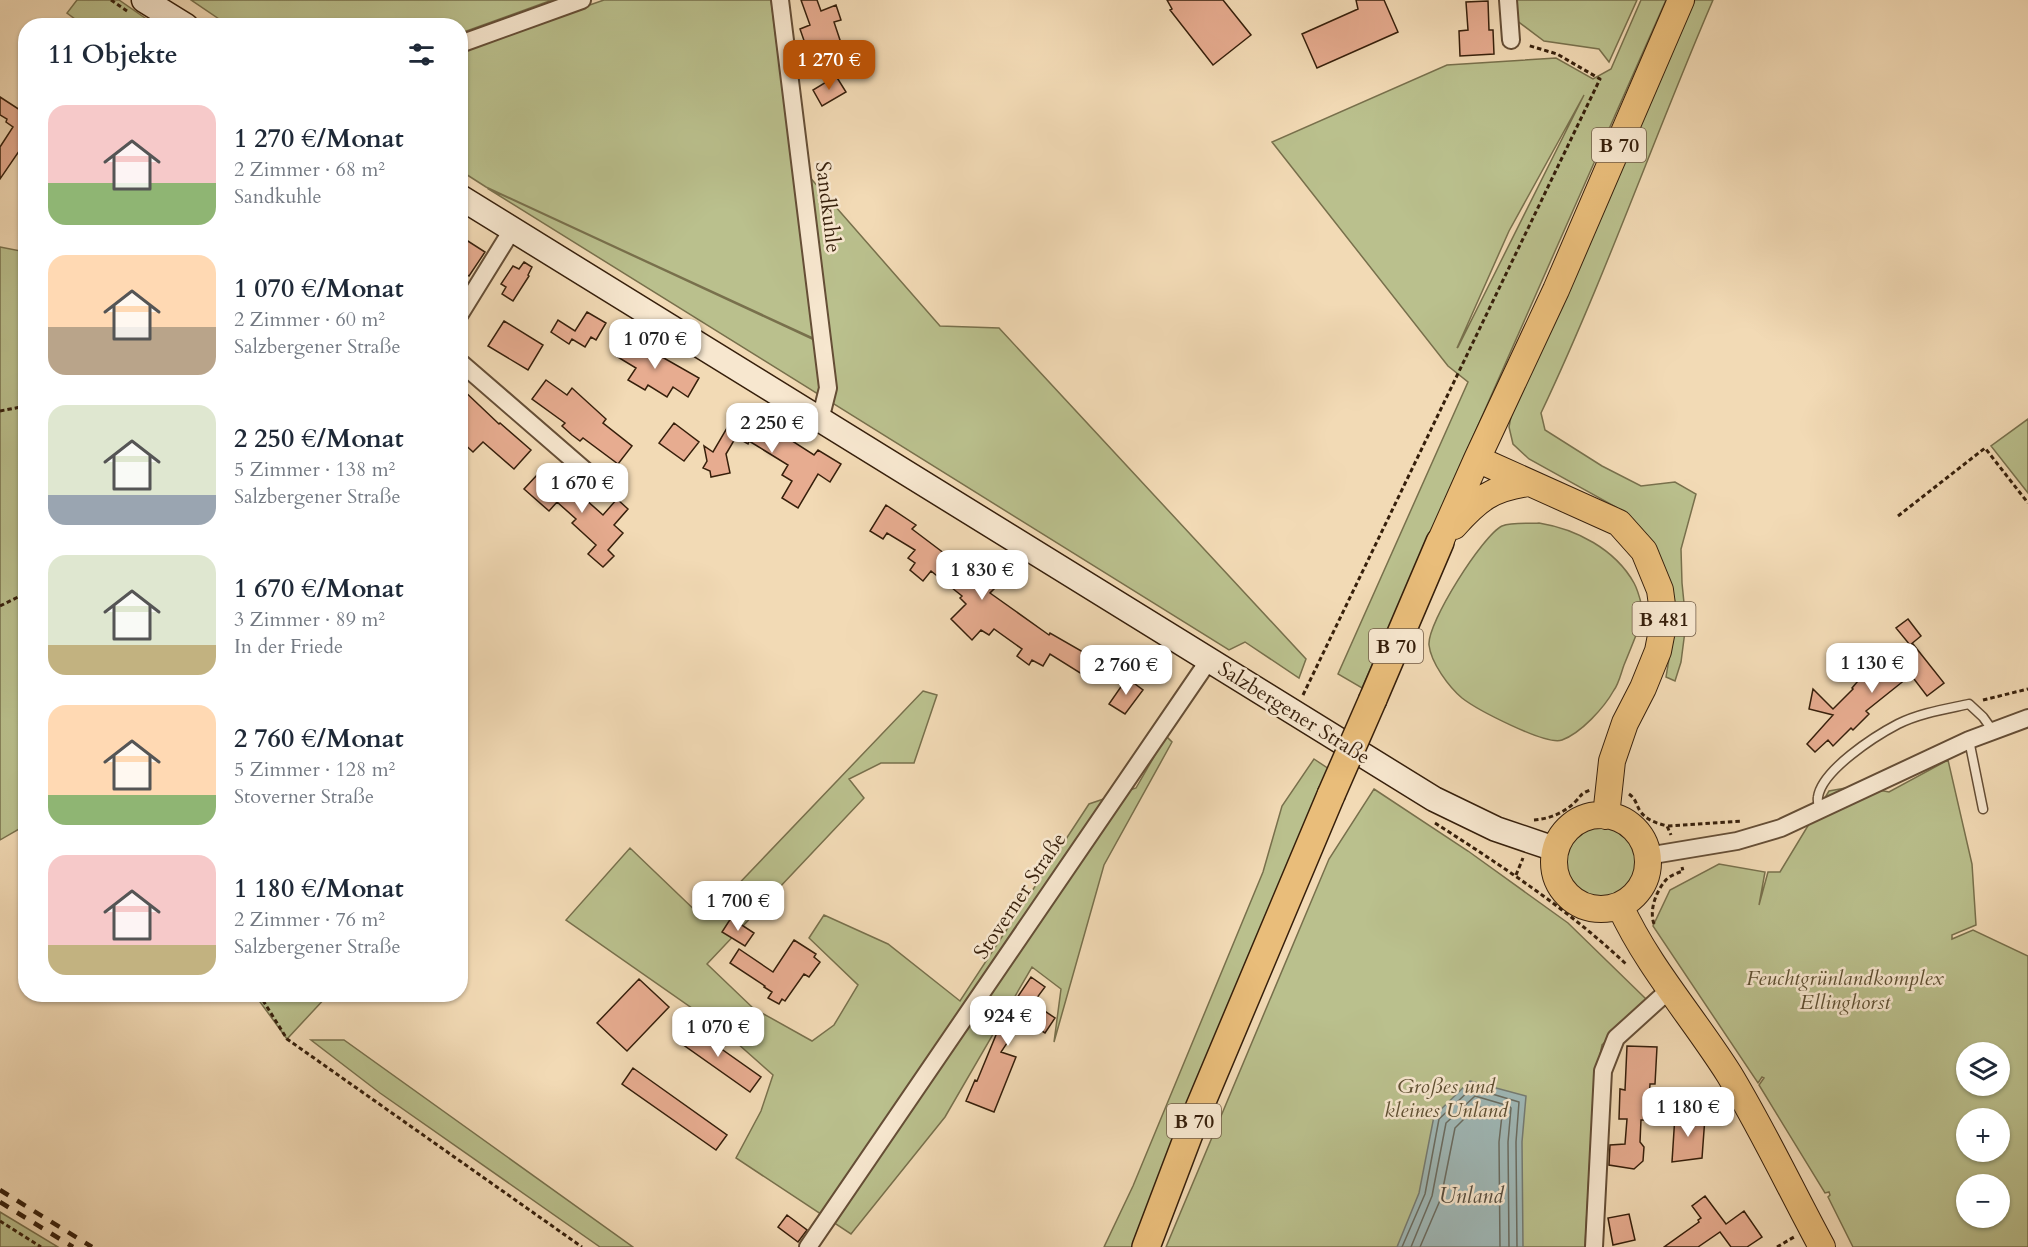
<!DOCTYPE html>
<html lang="de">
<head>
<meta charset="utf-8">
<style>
  body { margin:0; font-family:Cardo,serif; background:#f6f6f7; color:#1f2937; height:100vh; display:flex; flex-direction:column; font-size:22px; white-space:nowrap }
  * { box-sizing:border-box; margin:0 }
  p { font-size:20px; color:#747a83 }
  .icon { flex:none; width:33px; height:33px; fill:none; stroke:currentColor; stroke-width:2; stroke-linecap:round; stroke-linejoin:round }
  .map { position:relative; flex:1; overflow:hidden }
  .drawer { position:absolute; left:18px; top:18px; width:450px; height:984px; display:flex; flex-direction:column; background:#fff; border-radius:24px; box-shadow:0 2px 4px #0004 }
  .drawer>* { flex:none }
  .controls { position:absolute; left:1956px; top:1042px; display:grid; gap:12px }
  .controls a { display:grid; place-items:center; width:54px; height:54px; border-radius:50%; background:#fff; box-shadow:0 2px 4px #0004; font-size:30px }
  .price { position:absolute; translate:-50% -51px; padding:0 14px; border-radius:12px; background:#fff; color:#222; font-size:20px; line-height:39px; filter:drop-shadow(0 2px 3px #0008) }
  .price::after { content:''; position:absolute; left:50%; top:36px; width:18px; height:14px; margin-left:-9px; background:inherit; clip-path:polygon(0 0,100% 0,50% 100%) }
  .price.current { background:#b45309; color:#fff }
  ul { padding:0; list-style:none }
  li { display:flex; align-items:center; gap:18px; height:150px; padding:0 30px }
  li span { display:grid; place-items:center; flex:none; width:168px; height:120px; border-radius:18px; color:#555 }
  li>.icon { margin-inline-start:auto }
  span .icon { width:72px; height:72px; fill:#fffc; stroke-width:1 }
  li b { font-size:26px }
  h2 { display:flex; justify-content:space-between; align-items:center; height:72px; padding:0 30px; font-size:26px }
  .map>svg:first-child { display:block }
  .green { fill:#bac08d; stroke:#78704c; stroke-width:1.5; fill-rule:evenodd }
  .water { fill:#9fb8b7; stroke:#757b72; stroke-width:1.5 }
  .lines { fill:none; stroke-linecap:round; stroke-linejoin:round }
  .shore { stroke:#6a6c61; stroke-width:1.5 }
  .building { fill:#e7ac90; stroke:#361f0b; stroke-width:1.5 }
  .service-casing { stroke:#654e36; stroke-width:11 }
  .minor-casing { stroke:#654e36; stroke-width:20 }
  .secondary-casing { stroke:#361f0b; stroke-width:27 }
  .primary-casing { stroke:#361f0b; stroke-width:28 }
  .trunk-casing { stroke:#361f0b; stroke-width:30 }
  .path { stroke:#361f0b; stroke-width:3; stroke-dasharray:4.5 3; stroke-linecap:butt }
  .service { stroke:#f7e7cf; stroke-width:8 }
  .minor { stroke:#f7e7cf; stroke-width:16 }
  .secondary { stroke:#f7e7cf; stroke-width:24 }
  .primary { stroke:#e9bd7a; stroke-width:26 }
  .trunk { stroke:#e9bd7a; stroke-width:27 }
  .rail { stroke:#361f0b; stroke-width:4.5; stroke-dasharray:10 10; stroke-linecap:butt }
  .trunk-bridge-casing { stroke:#361f0b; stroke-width:30; stroke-linecap:butt }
  .trunk-bridge { stroke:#e9bd7a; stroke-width:27 }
  .labels { text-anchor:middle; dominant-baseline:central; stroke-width:5; stroke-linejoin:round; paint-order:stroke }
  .shield { fill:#f7e7cf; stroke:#705b46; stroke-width:1.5 }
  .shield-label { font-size:20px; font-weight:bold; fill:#361f0b }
  .street-label { font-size:21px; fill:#361f0b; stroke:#f7e7cf }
  .park-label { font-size:21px; font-style:italic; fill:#5e4f32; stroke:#f7e7cf }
  .water-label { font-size:22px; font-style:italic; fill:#564d3f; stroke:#f7e7cf }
</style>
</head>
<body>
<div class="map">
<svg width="2028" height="1247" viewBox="0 0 2028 1247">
  <rect width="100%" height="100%" fill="#f2dab5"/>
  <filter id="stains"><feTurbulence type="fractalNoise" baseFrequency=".00333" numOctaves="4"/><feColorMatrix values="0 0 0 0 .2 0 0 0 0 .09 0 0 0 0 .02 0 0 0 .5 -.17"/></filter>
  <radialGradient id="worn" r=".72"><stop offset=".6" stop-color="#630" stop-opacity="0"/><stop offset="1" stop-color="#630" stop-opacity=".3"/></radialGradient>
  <!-- green -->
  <path class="green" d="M77 0H119L155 25H83L67 13Z
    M191 0H552L461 33 460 26 228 25Z
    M604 0H771L815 339 486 187 461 171 460 50Z
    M1515 0H1637L1609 62 1599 49 1544 41 1516 20Z
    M1641 0H1666L1362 688 1338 674 1468 382 1448 366 1272 142 1447 65 1556 58 1593 79 1611 69ZM1584 95 1458 347 1457 348 1509 231Z
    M1695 0H1713C1654 137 1605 278 1541 413L1545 430 1602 466 1641 486 1675 482 1696 494 1681 549 1682 583 1686 623 1681 662 1675 681 1666 677 1675 623 1645 534 1616 507 1529 459 1513 444 1509 427 1513 406Z
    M807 174 940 326 999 328 1306 659 1299 678 1245 642 1229 650 487 188 827 346Z
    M0 247 26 252V825L0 840Z
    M2028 419V493L1991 446Z
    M1539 523C1576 529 1615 549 1634 583 1639 592 1641 604 1644 614 1638 631 1631 648 1624 665 1621 673 1619 683 1614 690 1604 708 1581 733 1562 740 1546 746 1476 709 1462 698 1449 687 1431 663 1429 645 1427 623 1483 535 1502 526 1512 522 1528 524 1539 523Z
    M923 691 937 695 914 763H881L849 779 864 798 707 964 753 1008 812 1041 834 1025 858 985 809 938 824 915 888 944 960 1001 1089 804 1136 788 1166 736 1172 742 1104 865 1054 1042 1061 989 1032 967 945 1117 851 1234 736 1158 761 1111 773 1075 719 1027 566 920 630 848 703 918 727 896Z
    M1314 759 1329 769 1136 1247H1104L1133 1186 1263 872 1282 806Z
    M1948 760 1972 864 1976 925 1952 935V939L1973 930 2028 956V1247H1853L1828 1197 1830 1195 1829 1192 1825 1193 1759 1085 1764 1078 1762 1077 1758 1083 1653 926 1670 890 1719 864 1765 872 1759 905 1768 872H1780L1829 791 1857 786 1889 792ZM1966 1053H2000V1086H1966ZM1966 1119H2000V1152H1966ZM1966 1185H2000V1218H1966Z
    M1374 789 1468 851 1568 923 1646 999 1641 1004 1643 1006 1602 1045 1594 1085 1585 1247H1166L1329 859Z
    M1564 863a37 37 0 1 1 74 0a37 37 0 1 1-74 0Z
    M255 995H328L287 1039Z
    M311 1040H344L633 1247H600L380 1093Z
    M0 1212 58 1247H0Z"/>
  <!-- water -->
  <path class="water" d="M1470 1081 1526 1096 1522 1142 1523 1247H1397L1419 1193 1434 1116Z"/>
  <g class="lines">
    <!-- shore -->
    <path class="shore" d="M1402 1247 1425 1194 1439 1119 1472 1088 1519 1102 1516 1142 1517 1247
      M1411 1247 1432 1196 1446 1123 1475 1096 1509 1106 1511 1108 1508 1142 1509 1247
      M1420 1247 1441 1198 1455 1128 1477 1106 1502 1115 1499 1142 1500 1247"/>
  </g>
  <!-- building -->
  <path class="building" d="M801 0H817L821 11 836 5 841 20 834 22 841 43 829 47 827 42 809 55 800 29 810 25Z
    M1167 0H1223L1251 35 1213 65 1170 10 1172 9Z
    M1356 0H1384L1398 32 1317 68 1302 34 1358 9Z
    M1488 1 1489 30H1493L1494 54 1460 56 1459 31 1468 30 1466 2Z
    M855 51 863 64 849 73 841 60Z
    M836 76 846 92 822 106 813 90Z
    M0 97 23 112 26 109V141L0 179V147L13 127 6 122 7 119 0 115Z
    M460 236 485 252 469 276 460 270Z
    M524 262 532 267 528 275 529 276 513 301 502 294 506 287 501 284 513 266 519 269Z
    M587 312 606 323 596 340 591 337 585 347 572 339 569 344 551 332 558 320 575 331Z
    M504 321 543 345 528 370 488 346Z
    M627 337 699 378 688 397 673 387 667 397 648 385 645 390 628 380 636 368 616 356Z
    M546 380 567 395 572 388 606 419 603 423 632 446 618 464 583 438 580 441 572 435 562 426 565 423 532 399Z
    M460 387 499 424 500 423 531 450 514 469 483 442 473 452 460 440Z
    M741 404 764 417 761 421 814 455 818 450 841 464 830 482 818 474 798 508 782 498 792 481 782 475 788 465 749 441 748 444 736 437 726 454 730 473 711 477 710 471 703 468 707 461 704 446 713 452Z
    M674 423 699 442 684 461 659 443Z
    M557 474 603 515 617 499 628 509 614 525 623 533 608 550 614 556 603 567 588 554 596 545 572 523 576 519 557 502 549 511 524 489 537 475 548 485Z
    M886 505 916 525 912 529 973 575 979 569 997 586 990 593 1049 635 1050 633 1104 664 1093 681 1050 654 1043 666 1032 660 1029 665 1017 656 1022 649 994 629 989 635 981 630 972 640 951 619 966 604 960 598 962 596 931 571 923 581 910 570 915 563 908 558 915 550 887 533 883 539 870 531Z
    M1908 619 1921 636 1910 645 1896 628Z
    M1913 644 1944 683 1927 696 1911 675 1866 711 1869 714 1853 730 1851 728 1833 746 1828 740 1815 752 1807 744 1833 715 1809 709 1813 689 1833 709 1853 689 1852 688 1858 681 1855 677 1876 660 1882 668Z
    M1127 678 1143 690 1125 714 1109 704Z
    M731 918 754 933 745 946 722 932Z
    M794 940 816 954 814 957 820 962 809 977 804 974 785 1001 782 999 779 1004 768 998 772 992 764 987 765 986 730 963 739 949 773 972Z
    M1031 977 1045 987 1033 1003 1055 1018 1045 1033 1023 1019 1001 1052 1016 1057 994 1112 966 1101 975 1080 977 1081 998 1030 996 1029Z
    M639 979 669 1007 627 1051 597 1023Z
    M686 1024 761 1077 750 1092 675 1039Z
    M1627 1046 1657 1047 1655 1084H1650L1648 1120H1641L1640 1142 1644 1147 1643 1161 1634 1169 1609 1165 1610 1145 1625 1144 1627 1119H1619L1620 1089 1625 1090Z
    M633 1068 727 1135 716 1150 622 1084Z
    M1675 1115 1705 1117 1702 1158 1672 1162Z
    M1705 1196 1726 1224 1744 1211 1762 1237 1747 1247H1731L1720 1232 1698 1247H1664L1699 1222 1698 1220 1701 1218 1692 1206Z
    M1629 1214 1635 1240 1613 1245 1608 1218Z
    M787 1215 807 1230 798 1242 778 1227Z"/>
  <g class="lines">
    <!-- service casing -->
    <g class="service-casing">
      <path id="service" d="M1969 740 1983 809
        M1820 811C1819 806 1817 802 1818 797 1822 770 1875 736 1898 724 1920 713 1946 709 1969 704L1983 717 1993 731"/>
    </g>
    <!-- minor casing -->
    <g class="minor-casing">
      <path id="minor" d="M780 0 828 388 820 420
        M1508 0 1511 40
        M460 44 582 0
        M460 314 512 230
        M460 362 595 479
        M1647 856 1737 841 1781 828 1969 740 2028 718
        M808 1247 1209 660
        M1594 1247 1603 1071 1616 1038 1669 990"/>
    </g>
    <!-- secondary casing -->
    <g class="secondary-casing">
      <path id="secondary" d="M144 0 186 26
        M460 197 1434 799 1496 829 1555 849"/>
    </g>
    <!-- primary casing -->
    <g class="primary-casing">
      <path id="primary" d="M1477 459 1619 523 1644 551 1660 590 1664 620 1658 651 1643 688 1625 723 1612 761 1606 816
        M1454 526C1478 499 1492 488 1529 483
        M1440 542 1477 459 1556 290 1681 0
        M1554 862a47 47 0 1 1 94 0a47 47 0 1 1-94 0Z
        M1620 906C1648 967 1693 1017 1729 1074 1763 1130 1791 1190 1822 1247"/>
    </g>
    <!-- trunk casing -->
    <g class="trunk-casing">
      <path id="trunk" d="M1373 699 1440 542
        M1146 1247 1195 1118 1331 795"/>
    </g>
    <!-- path -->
    <path class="path" d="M111 0 127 11
      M25 268 20 298 26 326
      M0 411 26 406
      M1898 516 1985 448 2028 503
      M0 606 26 593
      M1303 695 1600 79 1557 54 1527 45
      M1983 700 2028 689
      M1629 794C1636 799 1636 804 1640 811 1647 821 1657 823 1667 826L1671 835
      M1534 820C1549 819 1564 813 1575 802 1582 795 1580 794 1590 790
      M1435 823C1502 866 1569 910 1627 965
      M1668 826 1742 821
      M1516 875 1523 858
      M1654 924C1649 910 1656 892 1665 881 1669 876 1677 873 1683 871L1682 867
      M259 994 287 1039 582 1247
      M0 1221 41 1247
      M1777 1247 1794 1237"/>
    <!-- service -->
    <use href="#service" class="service"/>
    <!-- minor -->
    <use href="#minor" class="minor"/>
    <!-- secondary -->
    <use href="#secondary" class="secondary"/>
    <!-- primary -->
    <use href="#primary" class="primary"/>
    <!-- trunk -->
    <use href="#trunk" class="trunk"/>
    <!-- rail -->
    <path class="rail" d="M0 1190 92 1247
      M0 1202 73 1247"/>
    <!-- trunk-bridge casing -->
    <g class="trunk-bridge-casing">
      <path id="trunk-bridge" d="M1331 795 1373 699"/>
    </g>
    <!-- trunk-bridge -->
    <use href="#trunk-bridge" class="trunk-bridge"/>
  </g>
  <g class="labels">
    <!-- shield labels -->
    <g class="shield">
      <rect x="1592" y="128" width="54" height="34" rx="4.5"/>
      <rect x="1632.5" y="602" width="63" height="34" rx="4.5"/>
      <rect x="1369" y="629" width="54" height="34" rx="4.5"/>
      <rect x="1167" y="1104" width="54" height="34" rx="4.5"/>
    </g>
    <g class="shield-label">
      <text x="1619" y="145">B 70</text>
      <text x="1664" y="619">B 481</text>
      <text x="1396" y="646">B 70</text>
      <text x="1194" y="1121">B 70</text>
    </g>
    <!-- street labels -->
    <g class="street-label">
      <text transform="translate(828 207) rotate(83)">Sandkuhle</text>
      <text transform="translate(1294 713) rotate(32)">Salzbergener Straße</text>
      <text transform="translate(1020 896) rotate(-56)">Stoverner Straße</text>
    </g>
    <!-- park labels -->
    <g class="park-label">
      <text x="1845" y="978">Feuchtgrünlandkomplex<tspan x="1845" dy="24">Ellinghorst</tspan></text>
      <text x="1446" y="1086">Großes und<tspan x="1446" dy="24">kleines Unland</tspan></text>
    </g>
    <!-- water labels -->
    <g class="water-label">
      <text x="1471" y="1196">Unland</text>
    </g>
  </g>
  <rect width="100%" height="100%" filter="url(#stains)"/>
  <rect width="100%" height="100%" fill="url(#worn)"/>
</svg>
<div class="controls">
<a><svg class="icon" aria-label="layers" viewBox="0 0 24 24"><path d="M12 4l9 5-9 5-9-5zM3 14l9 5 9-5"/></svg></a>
<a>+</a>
<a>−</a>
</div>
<b class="price current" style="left:829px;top:91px">1 270 €</b>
<b class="price" style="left:655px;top:370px">1 070 €</b>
<b class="price" style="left:772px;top:454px">2 250 €</b>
<b class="price" style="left:582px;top:514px">1 670 €</b>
<b class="price" style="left:982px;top:601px">1 830 €</b>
<b class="price" style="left:1872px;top:694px">1 130 €</b>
<b class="price" style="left:1126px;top:696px">2 760 €</b>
<b class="price" style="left:738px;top:932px">1 700 €</b>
<b class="price" style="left:1008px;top:1047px">924 €</b>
<b class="price" style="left:718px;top:1058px">1 070 €</b>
<b class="price" style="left:1688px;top:1138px">1 180 €</b>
<section class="drawer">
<h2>11 Objekte<svg class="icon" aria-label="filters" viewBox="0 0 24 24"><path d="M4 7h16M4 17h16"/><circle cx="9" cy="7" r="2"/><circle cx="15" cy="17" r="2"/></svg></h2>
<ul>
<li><span style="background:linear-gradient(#f6c9c9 65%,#8fb573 0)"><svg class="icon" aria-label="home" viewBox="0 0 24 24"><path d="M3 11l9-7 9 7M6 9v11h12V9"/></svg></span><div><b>1 270 €/Monat</b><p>2 Zimmer · 68 m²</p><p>Sandkuhle</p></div></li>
<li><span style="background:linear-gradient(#ffd9b3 60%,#b9a48a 0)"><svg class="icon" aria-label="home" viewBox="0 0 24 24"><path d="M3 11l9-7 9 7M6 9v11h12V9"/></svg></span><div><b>1 070 €/Monat</b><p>2 Zimmer · 60 m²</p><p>Salzbergener Straße</p></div></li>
<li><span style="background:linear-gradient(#dfe7d0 75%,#9aa5b1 0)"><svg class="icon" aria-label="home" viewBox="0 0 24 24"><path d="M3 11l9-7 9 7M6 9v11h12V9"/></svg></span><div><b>2 250 €/Monat</b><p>5 Zimmer · 138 m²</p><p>Salzbergener Straße</p></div></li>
<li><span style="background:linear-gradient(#dfe7d0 75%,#c2b280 0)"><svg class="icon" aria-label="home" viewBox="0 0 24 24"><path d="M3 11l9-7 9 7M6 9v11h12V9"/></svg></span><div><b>1 670 €/Monat</b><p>3 Zimmer · 89 m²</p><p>In der Friede</p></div></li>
<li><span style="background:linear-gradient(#ffd9b3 75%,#8fb573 0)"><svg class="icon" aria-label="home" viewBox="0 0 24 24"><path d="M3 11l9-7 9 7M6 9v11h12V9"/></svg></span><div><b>2 760 €/Monat</b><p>5 Zimmer · 128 m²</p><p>Stoverner Straße</p></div></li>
<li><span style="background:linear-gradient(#f6c9c9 75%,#c2b280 0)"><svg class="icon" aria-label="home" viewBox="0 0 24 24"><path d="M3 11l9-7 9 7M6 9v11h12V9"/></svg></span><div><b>1 180 €/Monat</b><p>2 Zimmer · 76 m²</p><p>Salzbergener Straße</p></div></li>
</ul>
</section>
</div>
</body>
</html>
